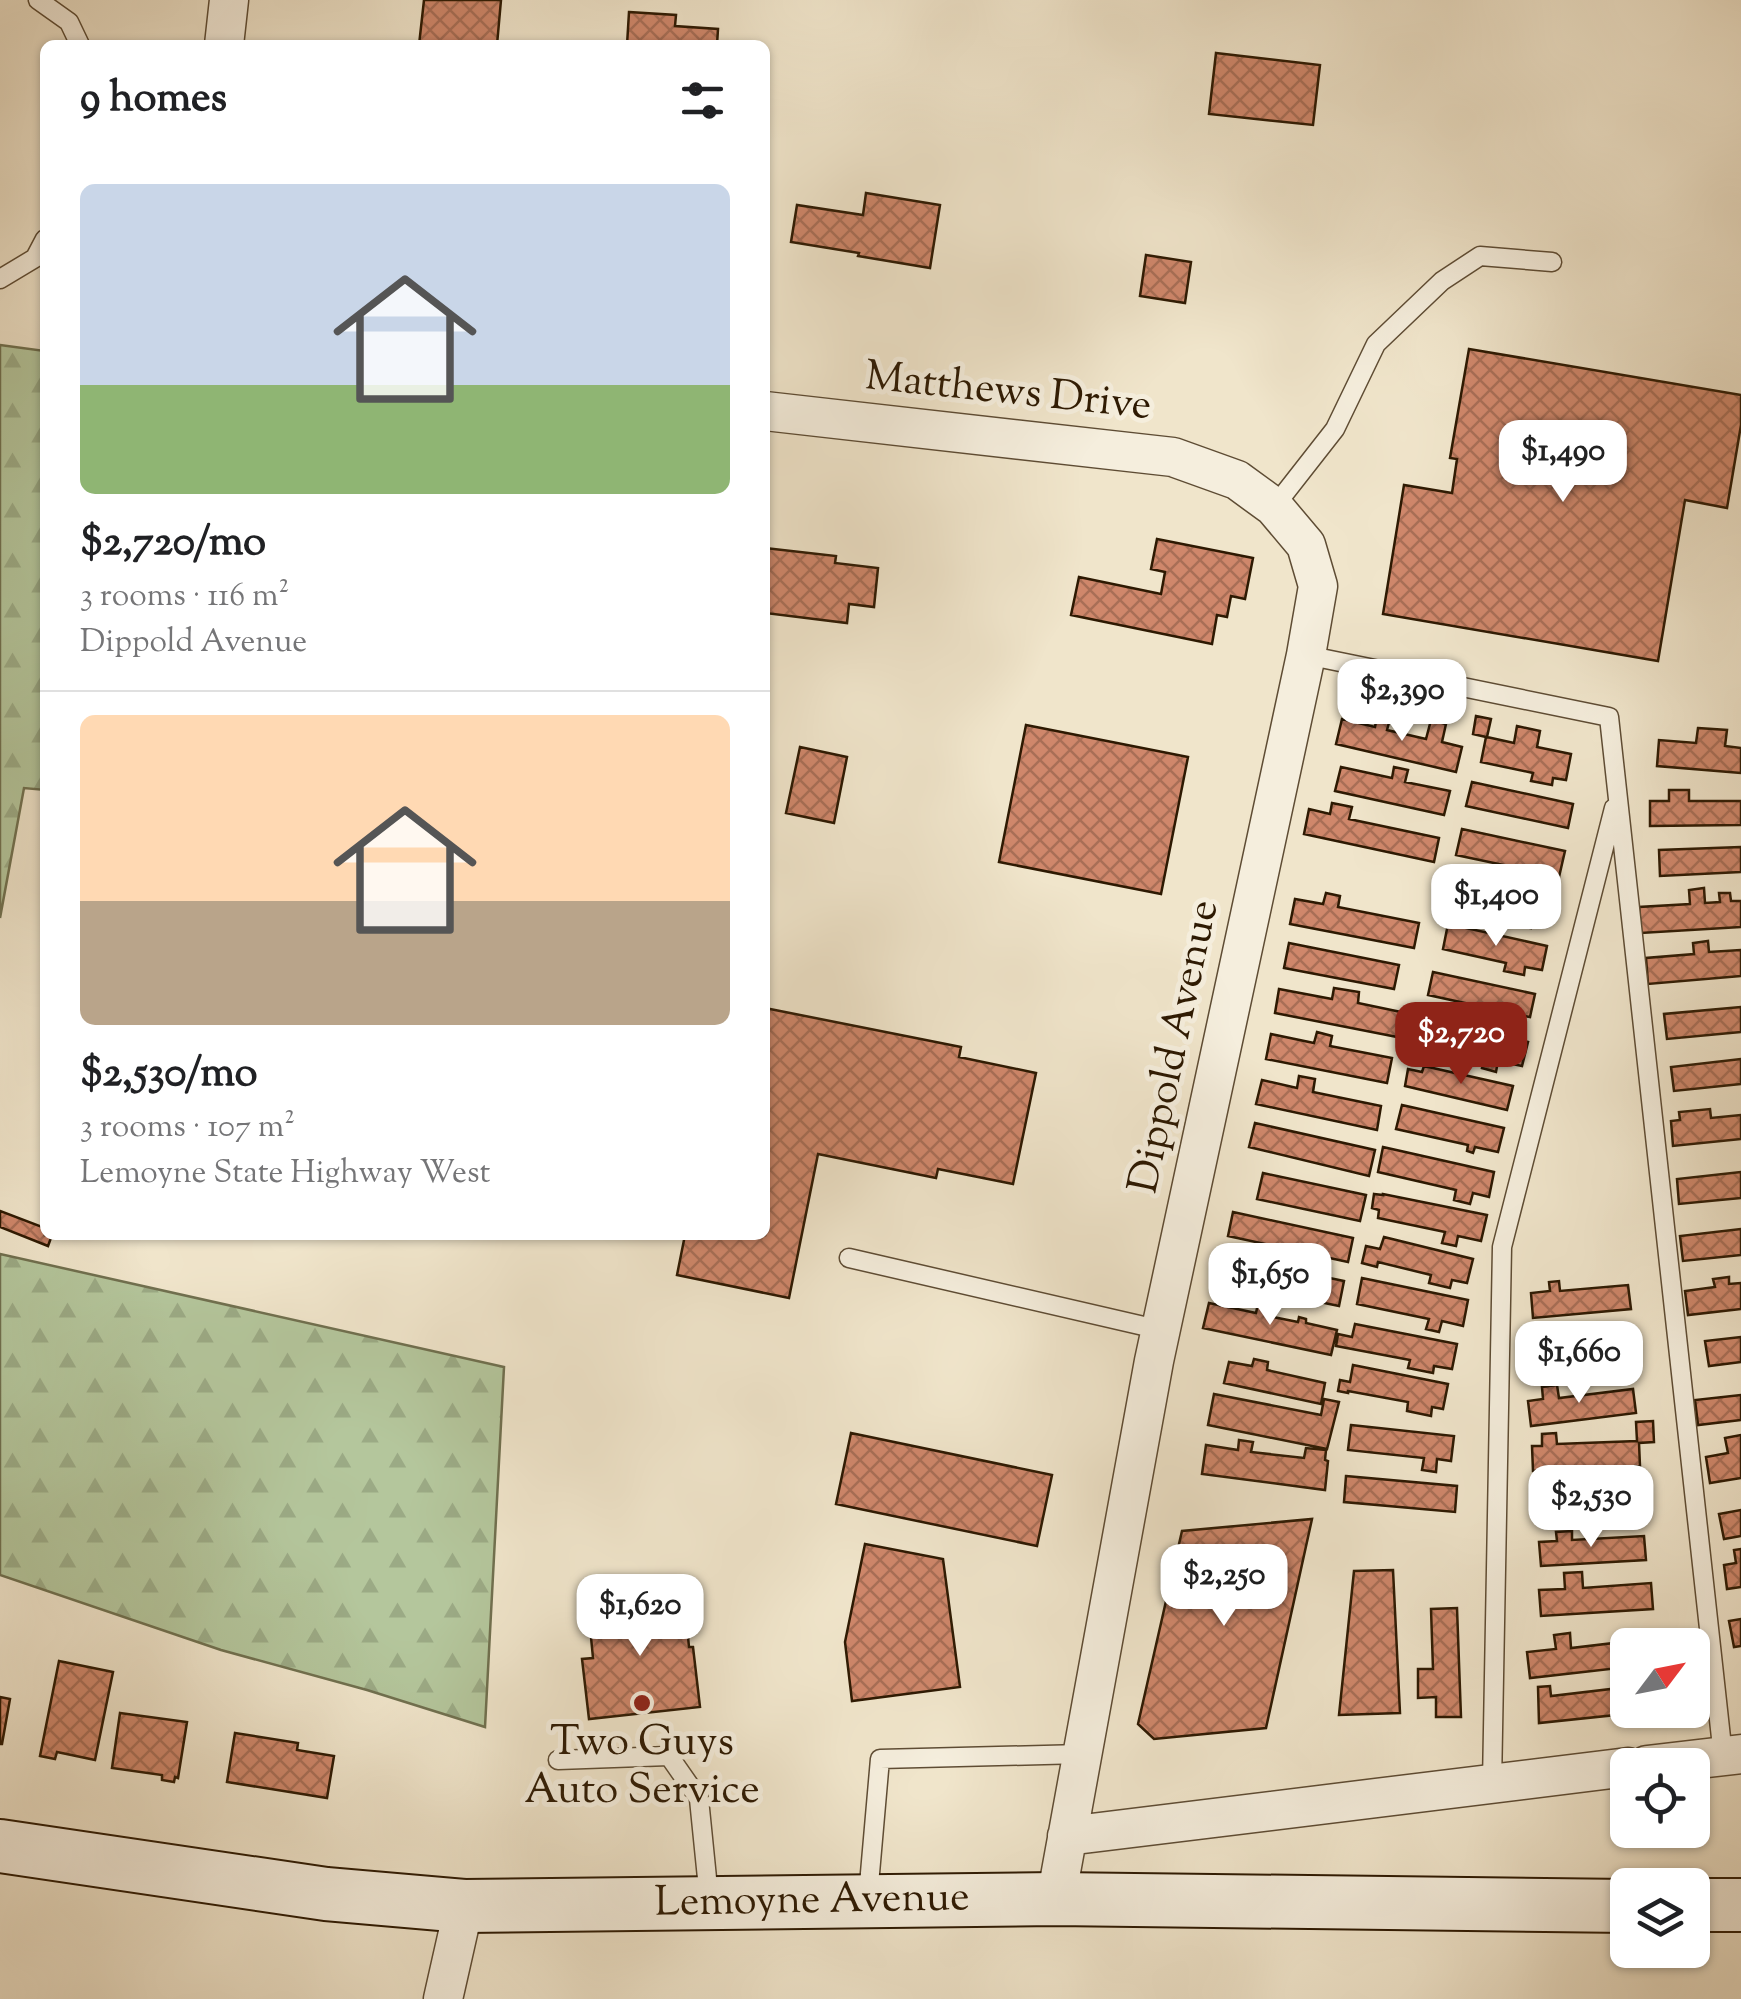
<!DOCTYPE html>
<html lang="en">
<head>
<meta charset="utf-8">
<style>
  body { margin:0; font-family:"Sorts Mill Goudy",serif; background:#f6f6f6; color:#202124; height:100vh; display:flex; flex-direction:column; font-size:38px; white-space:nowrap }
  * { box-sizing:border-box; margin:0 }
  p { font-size:32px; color:#757577 }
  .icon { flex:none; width:55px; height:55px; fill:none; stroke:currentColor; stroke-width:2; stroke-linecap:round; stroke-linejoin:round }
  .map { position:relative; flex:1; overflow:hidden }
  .panel { position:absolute; left:40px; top:40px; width:730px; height:1200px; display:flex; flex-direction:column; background:#fff; border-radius:15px; box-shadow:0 2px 8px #0004 }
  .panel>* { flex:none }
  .needle { width:65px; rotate:58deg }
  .fabs { position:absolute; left:1610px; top:1628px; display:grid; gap:20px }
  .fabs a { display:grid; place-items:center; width:100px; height:100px; border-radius:15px; background:#fff; box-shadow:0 2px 8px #0004; font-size:50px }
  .price { position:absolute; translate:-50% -85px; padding:0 22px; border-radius:20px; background:#fff; color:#222; font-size:32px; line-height:65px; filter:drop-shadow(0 2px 5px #0008) }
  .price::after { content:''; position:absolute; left:50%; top:60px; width:30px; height:22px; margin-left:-15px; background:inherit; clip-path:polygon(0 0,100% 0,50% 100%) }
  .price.selected { background:#8f2418; color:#fff }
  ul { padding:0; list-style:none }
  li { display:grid; align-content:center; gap:20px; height:530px; padding:0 40px }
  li+li { border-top:2px solid #e0e0e0 }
  li span { display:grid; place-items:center; height:310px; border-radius:15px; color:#555 }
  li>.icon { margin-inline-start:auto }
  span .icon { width:180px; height:180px; fill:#fffc; stroke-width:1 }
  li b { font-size:42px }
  h2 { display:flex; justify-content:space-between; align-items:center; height:120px; padding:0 40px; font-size:42px }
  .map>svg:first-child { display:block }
  .forest { fill:url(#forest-firs); stroke:#70704f; stroke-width:2.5 }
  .building { fill:url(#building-cross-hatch); stroke:#2d1902; stroke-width:2.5 }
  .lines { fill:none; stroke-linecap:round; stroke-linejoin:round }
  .lane-casing { stroke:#5e4c34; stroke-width:21 }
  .street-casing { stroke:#5e4c34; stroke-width:41 }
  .secondary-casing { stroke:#2d1902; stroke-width:56 }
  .lane { stroke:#f5eedd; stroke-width:18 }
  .street { stroke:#f5eedd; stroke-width:38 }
  .secondary { stroke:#f5eedd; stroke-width:52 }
  .poi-dot { fill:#8f2418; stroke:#f5eedd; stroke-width:4 }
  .labels { text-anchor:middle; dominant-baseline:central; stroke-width:10; stroke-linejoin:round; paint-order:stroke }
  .street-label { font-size:42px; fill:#2d1902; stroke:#f5eedd }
  .poi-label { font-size:42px; fill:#2d1902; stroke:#f5eedd }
</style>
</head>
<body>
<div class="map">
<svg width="1741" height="1999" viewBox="0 0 1741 1999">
  <defs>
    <pattern id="forest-firs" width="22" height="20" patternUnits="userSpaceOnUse" patternTransform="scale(2.5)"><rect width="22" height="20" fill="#b4c69c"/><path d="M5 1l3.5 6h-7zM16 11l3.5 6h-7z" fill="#9baa85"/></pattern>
    <pattern id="building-cross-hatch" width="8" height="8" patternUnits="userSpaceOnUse" patternTransform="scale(2.5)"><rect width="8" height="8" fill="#cf876b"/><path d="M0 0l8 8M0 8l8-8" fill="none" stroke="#a86e56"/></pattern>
  </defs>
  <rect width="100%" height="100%" fill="#f0e5cb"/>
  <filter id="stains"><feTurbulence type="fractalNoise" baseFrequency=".002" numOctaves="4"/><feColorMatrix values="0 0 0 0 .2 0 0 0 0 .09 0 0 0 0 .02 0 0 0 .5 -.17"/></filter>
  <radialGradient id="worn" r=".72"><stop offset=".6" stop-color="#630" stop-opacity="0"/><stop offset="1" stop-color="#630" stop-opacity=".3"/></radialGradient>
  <!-- forest -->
  <path class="forest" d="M0 345 45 351V790L24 788 0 918Z
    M0 1254 504 1367 485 1727 367 1690 221 1650 0 1575Z"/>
  <!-- building -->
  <path class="building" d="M424 0H501L497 45H419Z
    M629 12 676 15 675 26 718 29 717 45H627Z
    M1216 53 1320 65 1313 125 1209 114Z
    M866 193 940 205 930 268 858 256 859 253 791 242 797 205 863 215Z
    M1146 255 1191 262 1185 303 1140 296Z
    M1469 349 1741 395V425L1727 508 1685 500 1658 661 1383 614 1404 485 1452 493 1457 459 1450 458Z
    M1157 539 1253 558 1245 599 1231 596 1227 617 1217 615 1212 644 1071 615 1079 577 1161 594 1165 572 1151 569Z
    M765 548 836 556 835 563 878 568 874 607 849 604 847 623 765 613Z
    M1377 716 1390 719 1387 730 1426 739 1431 720 1446 724 1442 742 1462 747 1456 772 1336 744 1342 719 1375 727Z
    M1476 716 1491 719 1487 737 1514 743 1517 726 1540 731 1537 747 1571 754 1566 780 1553 778 1552 785 1531 781 1533 773 1481 762 1486 737 1473 734Z
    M1026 725 1188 757 1161 894 999 862Z
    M1698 728 1727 730 1725 746 1741 748V773L1657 766 1659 740 1696 743Z
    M800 747 847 757 834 823 786 813Z
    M1341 767 1392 778 1394 767 1408 770 1405 782 1450 791 1444 815 1335 791Z
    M1472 782 1573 804 1568 828 1466 806Z
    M1669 790H1689V801H1741V825L1650 826V801H1669Z
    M1332 803 1352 807 1349 819 1439 838 1434 862 1304 834 1309 809 1330 814Z
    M1462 829 1565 851 1559 877 1541 873 1539 884 1525 881 1527 870 1456 855Z
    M1741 847V872L1660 876 1659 850Z
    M1454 876 1557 898 1553 922 1533 918 1531 928 1517 926 1519 915 1449 901Z
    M1704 888 1705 903 1720 902 1719 893H1730L1731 901H1741V927L1641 933 1639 907 1690 904 1689 890Z
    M1326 893 1340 896 1338 907 1419 923 1414 948 1290 924 1295 899 1323 904Z
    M1448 924 1547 946 1542 970 1525 967 1524 975 1504 971 1506 963 1443 949Z
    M1708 941 1709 952 1741 950V976L1648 984 1646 958 1694 954 1693 943Z
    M1289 943 1399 965 1394 989 1284 968Z
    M1433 972 1535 994 1530 1017 1508 1013 1507 1019 1496 1017 1497 1010 1428 995Z
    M1334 988 1359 992 1358 1003 1401 1012 1397 1037 1275 1013 1279 989 1332 999Z
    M1741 1007V1032L1667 1039 1664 1014Z
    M765 1008 961 1047 959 1057 1036 1073 1013 1184 938 1169 936 1178 818 1154 789 1298 677 1275 685 1235H765Z
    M1418 1018 1528 1042 1522 1066 1498 1061 1496 1072 1482 1068 1484 1058 1412 1042Z
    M1317 1032 1332 1036 1330 1046 1392 1058 1387 1083 1266 1059 1271 1034 1314 1043Z
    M1741 1059V1084L1674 1091 1671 1067Z
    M1424 1066 1513 1086 1507 1110 1405 1086 1408 1069 1422 1072Z
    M1299 1076 1315 1079 1313 1092 1381 1106 1377 1130 1256 1104 1262 1080 1297 1088Z
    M1402 1105 1504 1128 1498 1152 1475 1147 1473 1153 1467 1151 1468 1145 1396 1129Z
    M1710 1109 1711 1118 1741 1115V1139L1673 1146 1671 1121 1680 1120 1679 1112Z
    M1255 1123 1375 1150 1369 1176 1249 1147Z
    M1383 1147 1494 1172 1489 1197 1473 1193 1470 1204 1454 1200 1456 1190 1378 1172Z
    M1741 1172V1198L1679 1204 1677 1179Z
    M1263 1173 1366 1195 1360 1221 1257 1199Z
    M1374 1194 1383 1195V1194L1487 1215 1481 1241 1458 1236 1456 1246 1442 1243 1445 1232 1378 1218 1379 1210 1372 1208Z
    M0 1211 45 1228V1235H52L48 1246 0 1227Z
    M1233 1212 1353 1238 1348 1262 1228 1236Z
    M1741 1229V1255L1683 1261 1680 1236Z
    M1384 1237 1473 1259 1467 1283 1452 1280 1450 1288 1429 1283 1431 1275 1378 1262 1377 1267 1362 1263 1366 1246 1380 1249Z
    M1242 1248 1255 1251 1253 1262 1344 1281 1339 1306 1218 1281 1223 1256 1235 1258 1236 1252 1241 1254Z
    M1729 1277V1284L1741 1283V1309L1688 1315 1685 1291 1715 1287 1713 1279Z
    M1362 1278 1468 1300 1463 1326 1442 1321 1439 1332 1426 1329 1429 1319 1357 1304Z
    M1559 1281 1560 1291 1628 1285 1631 1309 1533 1318 1531 1293 1550 1291 1549 1282Z
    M1259 1299 1276 1303 1273 1317 1298 1322 1299 1317 1306 1319V1323L1337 1330 1331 1355 1203 1328 1209 1303 1256 1313Z
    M1355 1324 1457 1344 1452 1369 1434 1366 1433 1373 1408 1368 1410 1360 1336 1346 1338 1334 1352 1337Z
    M1741 1337V1362L1709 1366 1705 1341Z
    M1254 1359 1268 1362 1267 1370 1325 1383 1321 1404 1224 1383 1229 1362 1252 1366Z
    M1353 1365 1448 1384 1443 1409 1432 1407 1431 1416 1407 1411 1408 1402 1348 1391V1393L1338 1391 1340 1380 1350 1382Z
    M1557 1385 1559 1398 1633 1389 1636 1413 1531 1426 1528 1401 1543 1399 1542 1387Z
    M1214 1394 1321 1415 1324 1399 1339 1402 1327 1449 1208 1425Z
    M1741 1395V1420L1698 1425 1695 1400Z
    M1653 1421 1654 1442 1639 1443 1640 1466 1533 1471 1532 1446H1542V1434L1556 1433 1557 1444 1637 1441 1636 1422Z
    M1351 1425 1454 1436 1451 1461 1437 1459 1436 1472 1422 1470 1424 1458 1348 1450Z
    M851 1433 1052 1475 1037 1546 836 1504Z
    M1741 1435V1478L1710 1483 1706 1457 1728 1453 1725 1438Z
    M1239 1440 1253 1442 1251 1452 1304 1458 1306 1448 1326 1450 1325 1460 1328 1461 1325 1490 1202 1474 1206 1445 1238 1450Z
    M1346 1476 1457 1486 1455 1512 1344 1502Z
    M1741 1510V1536L1724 1539 1719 1514Z
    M1312 1519 1266 1728 1154 1739 1138 1724 1182 1531Z
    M1572 1531V1540L1644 1536 1646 1560 1541 1566 1539 1542 1557 1541 1556 1532Z
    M865 1544 943 1559 960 1687 852 1701 845 1642Z
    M1741 1549V1587L1727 1589 1724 1565 1736 1563 1734 1550Z
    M1393 1570 1400 1713 1339 1715 1354 1571Z
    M1582 1572 1583 1588 1651 1583 1653 1609 1541 1616 1539 1590 1565 1589 1564 1573Z
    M684 1595 689 1647H693L700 1707 589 1719 582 1659 593 1658 588 1606Z
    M1457 1608 1461 1717H1436V1697L1418 1698V1669H1433L1431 1609Z
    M1741 1619V1646L1734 1647 1729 1621Z
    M1570 1633 1571 1648 1648 1639 1649 1645H1628V1667L1530 1678 1527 1652 1556 1649 1554 1635Z
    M59 1661 113 1672 95 1760 57 1752 55 1759 40 1756Z
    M1550 1686 1551 1696 1628 1687V1710H1644V1712L1539 1723 1538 1687Z
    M0 1697 10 1699 2 1744H0Z
    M120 1713 187 1722 178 1778 175 1777 174 1782 162 1780V1775L112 1768Z
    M235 1733 298 1743 297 1750 334 1756 327 1798 227 1782Z"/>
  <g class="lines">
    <!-- lane casing -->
    <g class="lane-casing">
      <path id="lane" d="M38 0 69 22 80 45
        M0 279 35 258 45 239
        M1274 507 1335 429 1376 344 1442 281 1480 256 1552 262
        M1306 655 1609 717 1723 1756
        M849 1258 1161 1330
        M558 1760 669 1756 699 1799 709 1898
        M1492 1784 1502 1247 1614 808
        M868 1896 880 1759 1082 1754"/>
    </g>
    <!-- street casing -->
    <g class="street-casing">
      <path id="street" d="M224 45 229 0
        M765 411 1173 457 1237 480 1274 507 1306 545 1318 586 1306 655 1154 1361 1056 1899
        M1647 1765 1741 1754
        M1067 1836 1628 1767
        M443 1999 464 1906"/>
    </g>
    <!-- secondary casing -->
    <g class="secondary-casing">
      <path id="secondary" d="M0 1846 326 1894 464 1906 1056 1899 1628 1906
        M1692 1905H1741"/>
    </g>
    <!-- lane -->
    <use href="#lane" class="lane"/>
    <!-- street -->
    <use href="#street" class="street"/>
    <!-- secondary -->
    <use href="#secondary" class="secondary"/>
  </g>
  <!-- markers -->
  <circle class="poi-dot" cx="642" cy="1703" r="10"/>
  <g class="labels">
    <!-- street labels -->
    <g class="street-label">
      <text transform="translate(1008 393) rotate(6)">Matthews Drive</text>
      <text transform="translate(1176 1047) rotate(-78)">Dippold Avenue</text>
      <text transform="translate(812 1902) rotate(-1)">Lemoyne Avenue</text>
    </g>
    <!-- poi labels -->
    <g class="poi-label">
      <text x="642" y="1744">Two Guys<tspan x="642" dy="48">Auto Service</tspan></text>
    </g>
  </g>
  <rect width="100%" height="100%" filter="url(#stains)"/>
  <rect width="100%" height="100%" fill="url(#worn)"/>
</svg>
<div class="fabs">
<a><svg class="needle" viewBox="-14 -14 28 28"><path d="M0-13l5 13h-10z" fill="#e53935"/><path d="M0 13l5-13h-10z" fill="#757577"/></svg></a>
<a><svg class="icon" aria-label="locate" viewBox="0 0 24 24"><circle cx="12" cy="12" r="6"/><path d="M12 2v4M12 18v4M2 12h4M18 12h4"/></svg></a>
<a><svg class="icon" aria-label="layers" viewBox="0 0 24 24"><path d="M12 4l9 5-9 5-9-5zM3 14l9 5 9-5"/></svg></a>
</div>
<b class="price" style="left:1563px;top:505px">$1,490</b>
<b class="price" style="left:1402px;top:744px">$2,390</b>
<b class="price" style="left:1496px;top:949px">$1,400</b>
<b class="price selected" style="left:1461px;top:1087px">$2,720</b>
<b class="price" style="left:1270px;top:1328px">$1,650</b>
<b class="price" style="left:1579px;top:1406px">$1,660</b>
<b class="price" style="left:1591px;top:1550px">$2,530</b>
<b class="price" style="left:1224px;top:1629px">$2,250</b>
<b class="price" style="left:640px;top:1659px">$1,620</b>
<section class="panel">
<h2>9 homes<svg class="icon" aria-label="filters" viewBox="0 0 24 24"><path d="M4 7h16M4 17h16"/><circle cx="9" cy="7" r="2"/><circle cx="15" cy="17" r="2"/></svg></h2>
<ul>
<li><span style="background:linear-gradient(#c9d6e8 65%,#8fb573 0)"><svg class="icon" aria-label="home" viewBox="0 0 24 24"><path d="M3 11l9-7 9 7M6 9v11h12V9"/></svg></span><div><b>$2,720/mo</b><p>3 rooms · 116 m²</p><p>Dippold Avenue</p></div></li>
<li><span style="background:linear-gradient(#ffd9b3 60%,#b9a48a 0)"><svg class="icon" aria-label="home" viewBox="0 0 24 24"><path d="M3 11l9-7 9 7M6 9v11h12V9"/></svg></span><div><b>$2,530/mo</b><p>3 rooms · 107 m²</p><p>Lemoyne State Highway West</p></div></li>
</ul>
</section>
</div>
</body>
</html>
